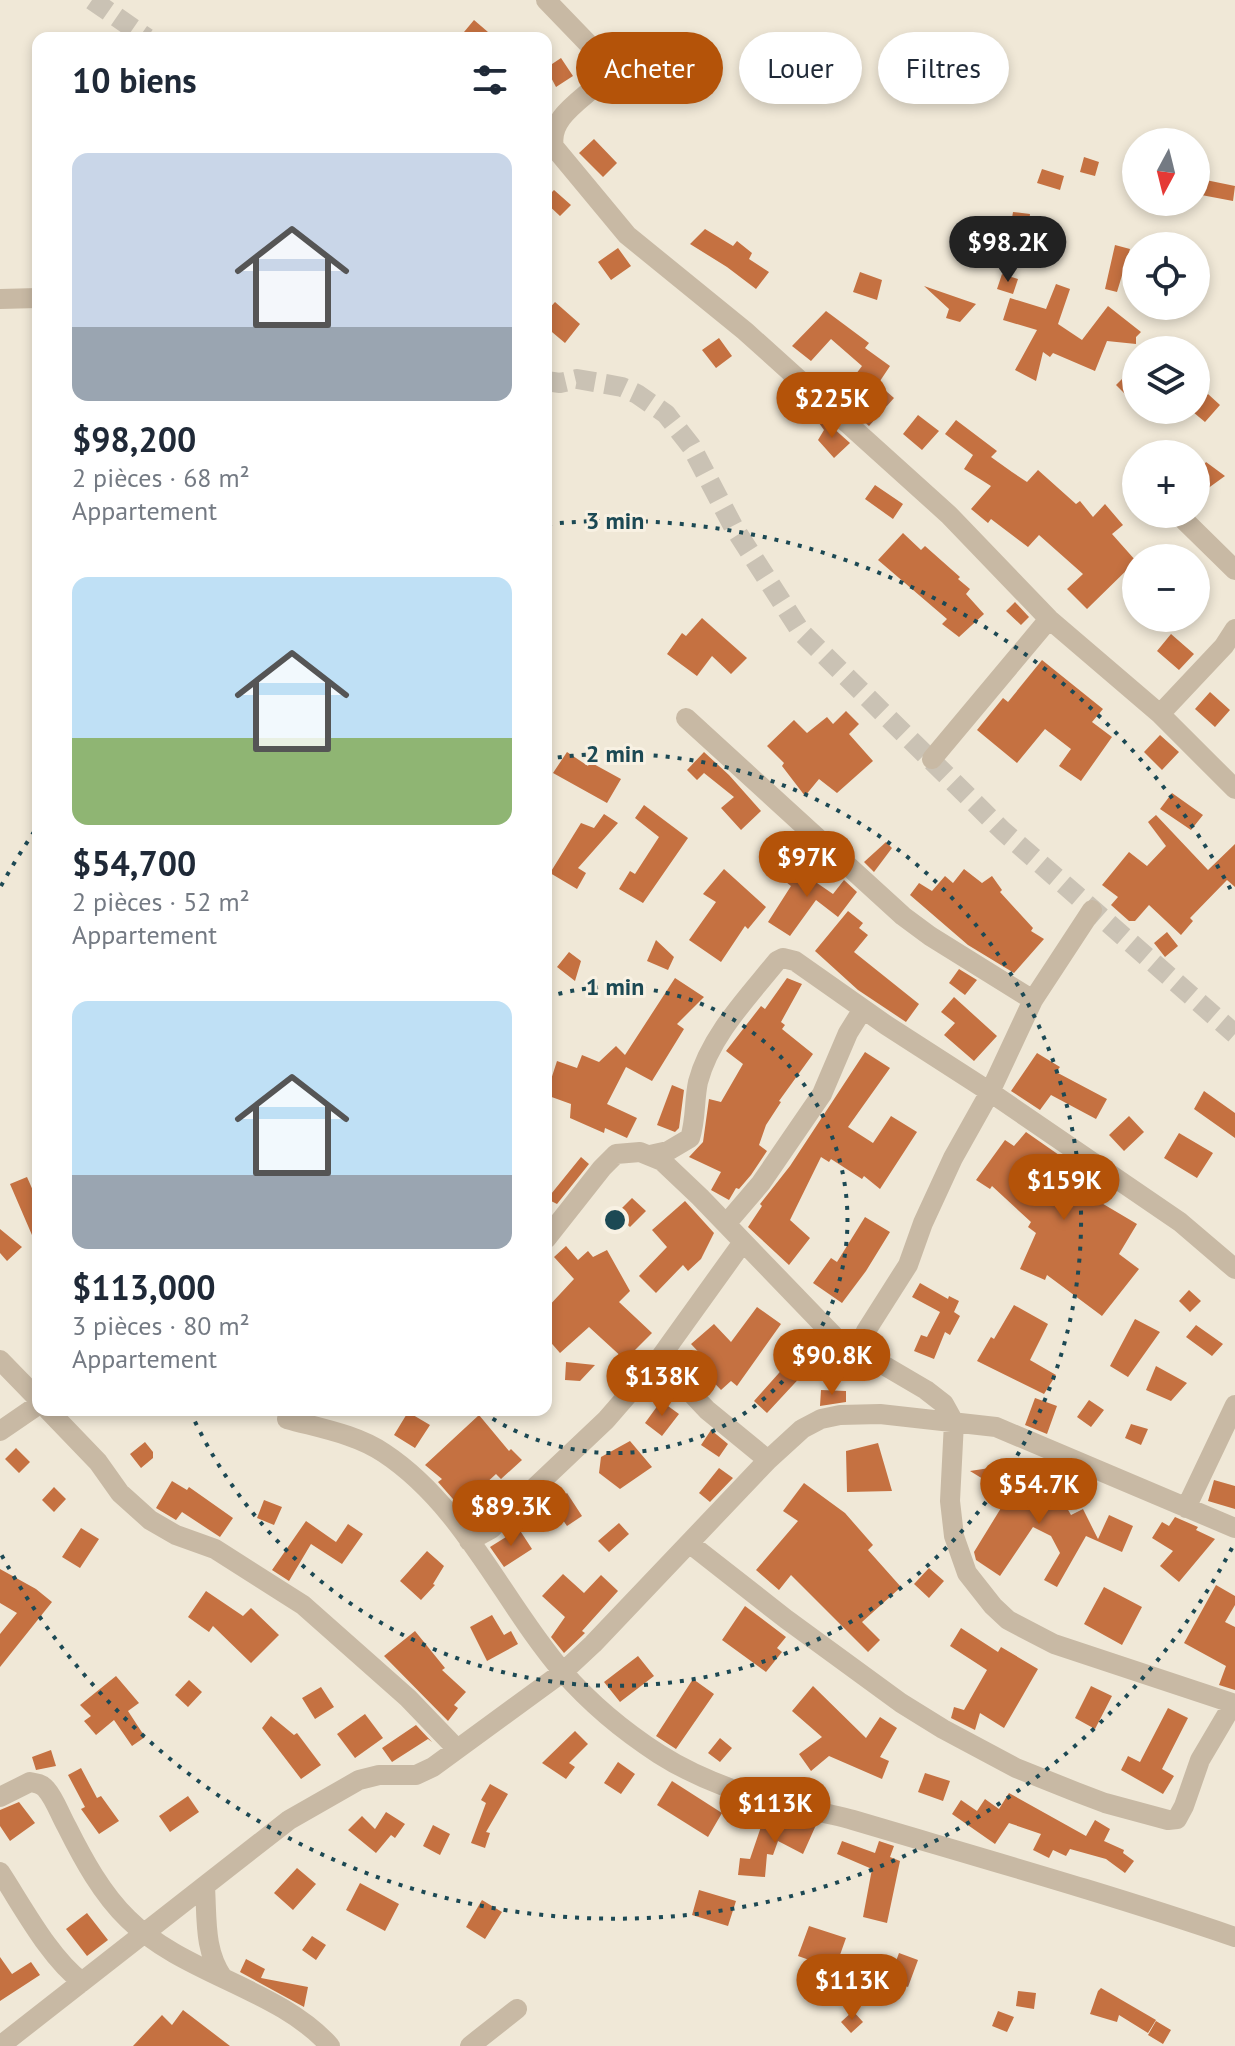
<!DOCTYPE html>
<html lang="fr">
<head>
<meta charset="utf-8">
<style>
  body { margin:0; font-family:"PT Sans",sans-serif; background:#f2f2f3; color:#1f2937; height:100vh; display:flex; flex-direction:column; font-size:30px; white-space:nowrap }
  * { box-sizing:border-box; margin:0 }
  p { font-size:26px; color:#747a83 }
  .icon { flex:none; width:44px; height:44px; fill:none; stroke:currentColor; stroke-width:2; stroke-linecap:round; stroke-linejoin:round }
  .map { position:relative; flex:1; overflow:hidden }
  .sheet { position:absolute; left:32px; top:32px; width:520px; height:1384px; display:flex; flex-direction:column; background:#fff; border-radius:16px; box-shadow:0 4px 12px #0003 }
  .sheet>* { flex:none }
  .top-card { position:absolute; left:576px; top:32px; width:538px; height:72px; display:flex; gap:16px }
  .needle { width:52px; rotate:187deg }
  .fabs { position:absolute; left:1122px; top:128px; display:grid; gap:16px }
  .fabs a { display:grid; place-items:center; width:88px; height:88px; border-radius:50%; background:#fff; box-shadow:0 4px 12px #0003; font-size:40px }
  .price { position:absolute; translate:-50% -68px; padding:0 18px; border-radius:28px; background:#b45309; color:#fff; font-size:26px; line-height:52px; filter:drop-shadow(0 2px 4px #0008) }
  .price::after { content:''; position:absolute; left:50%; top:48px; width:24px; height:18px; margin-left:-12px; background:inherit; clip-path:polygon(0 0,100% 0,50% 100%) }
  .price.on { background:#222; color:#fff }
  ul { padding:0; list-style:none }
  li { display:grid; align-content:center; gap:16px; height:424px; padding:0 40px }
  li span { display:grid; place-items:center; height:248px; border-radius:16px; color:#555 }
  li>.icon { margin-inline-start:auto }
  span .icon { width:144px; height:144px; fill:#fffc; stroke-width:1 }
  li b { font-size:34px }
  h2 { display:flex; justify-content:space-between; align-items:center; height:96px; padding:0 40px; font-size:34px }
  .chip { padding:0 28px; border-radius:36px; background:#fff; box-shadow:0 4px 12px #0003; font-size:28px; line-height:72px }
  .chip.on { background:#b45309; color:#fff }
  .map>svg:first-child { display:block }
  .building { fill:#c57141 }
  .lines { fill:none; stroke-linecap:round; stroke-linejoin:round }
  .minor-tunnel { stroke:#cac2b4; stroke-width:20; stroke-dasharray:20 10; stroke-linecap:butt }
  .minor { stroke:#c8b9a4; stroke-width:20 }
  .ring { fill:none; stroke:#1c4954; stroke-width:4; stroke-dasharray:4 8 }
  .centre { fill:#1c4954; stroke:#f8f1e3; stroke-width:4 }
  .ring-label { font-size:24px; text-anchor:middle; font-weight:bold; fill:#1c4954; stroke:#f8f1e3; stroke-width:6; stroke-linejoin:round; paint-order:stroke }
</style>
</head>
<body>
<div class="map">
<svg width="1235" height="2046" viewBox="0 0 1235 2046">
  <rect width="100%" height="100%" fill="#f0e8d7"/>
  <!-- building -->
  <path class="building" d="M474 20 495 38H459Z
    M561 58 573 76 556 87 546 68Z
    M594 139 617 163 603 177 579 153Z
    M1084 157 1099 162 1095 176 1080 172Z
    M1042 169 1064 176 1060 190 1037 183Z
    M1196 178 1235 186 1233 201 1196 194Z
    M554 190 571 205 560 216 546 203V198Z
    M1013 212 1030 214 1028 232 1010 230Z
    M705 229 733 246 737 241 752 253 749 259 769 272 756 289 727 267 690 244Z
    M1115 245 1130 249 1117 292 1105 289Z
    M618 248 631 266 611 280 598 262Z
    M860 272 882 280 877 300 853 292Z
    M1002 274 1018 279 1013 294 997 289Z
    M1056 284 1070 289 1058 324 1082 340 1108 306 1141 332 1136 337V344L1107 341 1095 371 1053 353 1050 357 1043 352 1036 381 1015 370 1037 330 1003 320 1010 298 1046 309Z
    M924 286 976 304 960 322 946 318 949 309Z
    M555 302 580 324 565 343 546 327V312Z
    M826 311 869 343 865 348 890 366 878 384 894 398 869 426 838 398 862 366 831 339 811 361 792 346Z
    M719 338 732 356 716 368 702 350Z
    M1136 365V405L1116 385Z
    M1208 394 1220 405 1205 422 1193 412Z
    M918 415 939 431 922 450 903 434Z
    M823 419 850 443 834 458 818 440 824 430 819 423Z
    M956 420 997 451 991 457 1012 472 1027 482 1038 470 1076 504 1080 501 1093 517 1105 504 1123 525 1112 534 1136 561 1087 609 1067 589 1083 574 1039 535 1028 547 991 519 988 523 971 509 991 486 964 469 973 455 945 434Z
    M1206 462 1225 476 1207 489 1196 481V475Z
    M875 485 903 504 893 519 865 499Z
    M903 533 921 550 925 546 960 577 958 579 970 589 966 594 984 614 959 637 942 624 947 619 878 560Z
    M1015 602 1029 617 1021 625 1006 611Z
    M702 618 747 658 731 674 712 656 697 676 667 654 682 633 686 636Z
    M1171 634 1194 654 1179 670 1157 651Z
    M1042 660 1103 709 1092 722 1112 737 1081 781 1059 766 1071 749 1045 729 1017 763 977 730 1003 698 1008 702Z
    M1210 692 1230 710 1215 727 1195 709Z
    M846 711 859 724 849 734 873 761 837 793 819 779 805 796 782 766 784 763 767 746 794 720 807 733 827 717 833 724Z
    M1160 735 1179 752 1162 770 1144 752Z
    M567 752 588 766 590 762 621 779 607 803 553 773Z
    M704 752 729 775 761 811 741 830 721 808 734 797 704 773 697 780 687 770Z
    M1172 793 1203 815 1191 830 1160 809Z
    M644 805 688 838 643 903 619 889 630 871 635 874 659 837 635 818Z
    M604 814 618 823 578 868 586 873 577 889 550 873 581 823 594 828Z
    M1156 815 1208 870 1235 844V887L1227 880 1190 918 1193 921 1181 935 1149 905 1135 921H1129L1111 905 1118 897 1102 885 1129 852 1147 866 1166 846 1148 822Z
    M886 842 892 848 874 872 864 862Z
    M788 863 833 894 844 880 857 892 838 917 816 900 790 936 768 922 791 886 777 875Z
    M724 869 766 907 748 929 745 926 721 962 689 940 716 902 703 894Z
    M964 869 982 883 992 876 1002 890 1000 892 1033 928 1031 931 1044 939 1014 973 968 945 910 895 919 883 932 891 945 876 953 883Z
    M848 911 863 923 859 928 868 935 854 952 919 1004 906 1022 858 990 815 951Z
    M1167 932 1178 946 1165 957 1154 943Z
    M656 940 674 957 668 970 647 961Z
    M569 952 581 961 575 981 557 967Z
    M959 969 977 980 965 995 949 983Z
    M675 978 704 997 677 1024 684 1029 652 1081 626 1067 607 1104 637 1118 627 1138 605 1128 604 1133 570 1118 571 1104 546 1095 557 1061 577 1068 582 1055 599 1062 616 1046 625 1055Z
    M787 978 802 984 781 1022 785 1025 782 1029 813 1054 779 1101 781 1102 766 1125 759 1145 767 1151 751 1175 739 1189 736 1188 729 1200 711 1190 721 1172 689 1157 703 1142 709 1099 721 1102 743 1064 726 1051 761 1006 765 1009Z
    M954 997 997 1036 974 1061 944 1035 955 1023 941 1012Z
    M865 1052 890 1068 848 1127 873 1143 891 1116 917 1132 880 1189 864 1176 862 1179 831 1159 829 1162 821 1157 790 1220 810 1238 789 1265 748 1227 762 1206 760 1204 790 1166Z
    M1037 1053 1060 1067 1056 1072 1107 1099 1096 1119 1051 1095 1040 1110 1011 1091Z
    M672 1085 684 1090 679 1128 675 1132 657 1125Z
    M1204 1091 1235 1113V1138L1194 1109Z
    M1129 1116 1144 1132 1124 1151 1109 1135Z
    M1026 1132 1059 1155 1070 1167 1064 1177 1073 1169 1081 1177 1085 1173 1098 1186 1088 1195 1137 1224 1119 1254 1139 1269 1102 1316 1047 1275 1045 1280 1020 1269 1036 1233 1028 1227 1031 1222 992 1186 990 1189 976 1180 1005 1140 1014 1146Z
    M1179 1133 1213 1153 1197 1178 1164 1158Z
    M581 1157 589 1164 557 1204 547 1199Z
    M27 1177 38 1202V1249L10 1184Z
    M632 1198 646 1211 630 1227 616 1214Z
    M685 1201 714 1233 701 1259 688 1271 683 1265 656 1293 639 1276 667 1247 652 1230Z
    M865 1217 890 1232 866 1271 842 1303 813 1283 831 1258 837 1262Z
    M0 1229 22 1247 7 1261 0 1253Z
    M566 1246 578 1260 588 1251 593 1257 607 1250 630 1291 619 1302 652 1333 625 1360 589 1327 560 1353 546 1337V1309L574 1279 554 1257Z
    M920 1283 948 1299 949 1296 959 1301 954 1312 960 1316 950 1335 945 1332 934 1359 914 1351 921 1335 927 1337 940 1312 912 1297Z
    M1189 1290 1201 1301 1190 1312 1179 1301Z
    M1014 1305 1048 1324 1030 1360 1056 1375 1044 1394 977 1361 991 1337 994 1339Z
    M757 1307 781 1324 737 1386 731 1381 721 1390 701 1369 708 1362 691 1344 714 1324 731 1342Z
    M1135 1319 1160 1332 1128 1377 1110 1366Z
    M1196 1325 1223 1344 1212 1356 1186 1337Z
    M795 1355 806 1364V1371L767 1413 754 1401Z
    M566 1362 595 1365 580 1381 565 1380Z
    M1156 1366 1187 1383 1171 1401 1146 1390Z
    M821 1390 846 1391V1402L820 1406Z
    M1035 1398 1057 1406 1047 1434 1025 1425Z
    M1089 1400 1104 1410 1091 1427 1077 1417Z
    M661 1401 679 1414 662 1436 645 1423Z
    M408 1412 430 1425 415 1448 394 1435Z
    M479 1415 509 1451 511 1449 522 1460 501 1479 496 1474 460 1507 438 1482 442 1479 425 1465Z
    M1131 1424 1148 1429 1141 1445 1125 1438Z
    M711 1430 728 1444 719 1457 701 1445Z
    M630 1441 652 1467 620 1489 599 1473 601 1457Z
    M145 1442 153 1452V1458L141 1468 130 1454Z
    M878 1443 892 1491 847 1492 846 1451Z
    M16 1448 30 1462 19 1473 5 1459Z
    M996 1467 1017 1480 1019 1476 1036 1484 1032 1491 1067 1508 1071 1515 1083 1509 1098 1539 1109 1515 1133 1526 1122 1552 1086 1536 1057 1587 1044 1580 1060 1553 1051 1536 1033 1527 1000 1576 976 1560 974 1552 1009 1495 970 1471Z
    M719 1468 733 1478 710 1502 699 1493Z
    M1214 1480 1235 1486V1509L1208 1501Z
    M172 1481 187 1490 189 1487 233 1518 220 1537 182 1512 176 1520 156 1508Z
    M804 1483 845 1513 873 1545 868 1550 901 1587 862 1622 880 1640 868 1652 791 1575 779 1590 756 1570 798 1521 783 1511Z
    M54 1487 66 1499 54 1512 42 1500Z
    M567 1493 582 1516 567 1526 552 1504Z
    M264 1500 282 1507 274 1525 257 1518Z
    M1175 1517 1198 1527 1196 1530 1215 1539 1179 1582 1160 1566 1173 1551 1152 1538 1162 1522 1169 1526Z
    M306 1521 336 1542 348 1524 363 1534 342 1564 311 1544 289 1581 272 1570Z
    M619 1523 629 1534 609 1552 598 1541Z
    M81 1528 99 1539 80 1568 62 1557Z
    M519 1529 532 1549 504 1567 490 1547Z
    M427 1551 444 1566 433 1584 435 1585 421 1600 400 1581Z
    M929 1568 944 1581 929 1598 914 1584Z
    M0 1569 36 1589 52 1602 0 1667V1634L17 1613 0 1603Z
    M563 1574 584 1593 601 1575 618 1591 582 1631 585 1633 564 1653 551 1637 565 1617 542 1596Z
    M1216 1585 1235 1596V1605L1225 1622 1235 1627V1690L1219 1685 1226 1666 1184 1643Z
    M1104 1587 1142 1607 1122 1645 1084 1624Z
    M206 1591 243 1616 251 1608 279 1635 251 1663 213 1626 209 1632 188 1617Z
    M745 1606 786 1637 777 1648 782 1652 766 1672 722 1640Z
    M492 1615 504 1635 511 1631 518 1644 487 1661 470 1627Z
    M961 1628 998 1652 1001 1647 1038 1669 1004 1728 980 1713 975 1730 951 1718 954 1707 964 1710 987 1670 950 1646Z
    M415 1631 445 1668 442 1670 466 1692 454 1705 458 1708 448 1721 384 1656Z
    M638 1656 654 1676 620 1702 604 1682Z
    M116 1676 139 1703 128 1711 145 1737 132 1746 114 1720 96 1735 84 1721 91 1716 80 1705Z
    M693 1679 714 1694 676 1749 656 1736Z
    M189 1680 202 1692 188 1707 175 1695Z
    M813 1686 866 1738 880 1717 897 1728 880 1757 889 1761 882 1779 829 1756 811 1771 799 1754 822 1737 792 1711Z
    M1091 1686 1112 1696 1095 1729 1075 1718Z
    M321 1687 334 1707 315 1719 302 1698Z
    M1168 1708 1188 1718 1162 1769 1174 1776 1163 1794 1121 1770 1128 1756 1140 1762Z
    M365 1714 383 1738 355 1758 337 1734Z
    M271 1716 294 1735 297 1733 321 1765 301 1779 262 1728Z
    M416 1725 432 1742 428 1739 392 1762 382 1748Z
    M575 1731 588 1744 569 1763 575 1767 566 1779 542 1763Z
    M720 1738 732 1748 720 1762 708 1753Z
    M51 1750 56 1766 36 1770 32 1757Z
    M618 1762 635 1774 621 1794 604 1783Z
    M81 1768 97 1798 101 1796 119 1821 99 1834 81 1809 85 1807 68 1775Z
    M925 1773 950 1781 943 1801 918 1792Z
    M672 1781 722 1813 708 1837 657 1805Z
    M490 1784 508 1794 486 1832 490 1833 485 1848 471 1843 486 1803 481 1800Z
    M1009 1793 1086 1836 1095 1820 1110 1829 1104 1841 1124 1850 1123 1853 1134 1861 1125 1873 1106 1859 1070 1849 1066 1856 1053 1850 1049 1858 1033 1850 1041 1834 1009 1823 995 1844 952 1814 961 1800 977 1811 985 1799 999 1809Z
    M188 1796 199 1812 170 1832 159 1816Z
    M19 1802 35 1823 10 1841 0 1826V1810Z
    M386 1812 405 1824 395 1838 391 1835 376 1853 348 1830 362 1816 375 1829Z
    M764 1818 770 1819 769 1833 774 1821 789 1827 792 1820 816 1825 803 1854 778 1841 773 1855 767 1854 765 1877 738 1875 740 1858 750 1859Z
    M433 1825 450 1834 440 1855 423 1846Z
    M842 1841 875 1853 879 1841 894 1846 890 1857 900 1861 887 1923 863 1917 872 1869 837 1854Z
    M297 1868 316 1884 293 1910 274 1893Z
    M360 1883 399 1904 385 1931 346 1910Z
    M699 1890 736 1901 728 1926 692 1915Z
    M482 1900 502 1912 485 1939 466 1927Z
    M87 1913 108 1940 87 1956 66 1929Z
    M809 1926 846 1938 835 1969 798 1956Z
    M312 1936 326 1945 316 1960 302 1950Z
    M899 1953 918 1960 908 1987 889 1980Z
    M0 1957 12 1974 31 1962 40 1975 0 2001Z
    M246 1959 265 1969 261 1978 308 1987 304 2007 240 1972Z
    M1101 1988 1156 2020 1148 2033 1119 2015 1117 2022 1090 2014 1098 1991Z
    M1018 1991 1036 1993 1034 2009 1016 2006Z
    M183 2010 230 2046H133L162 2015 172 2025Z
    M853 2011 863 2022 851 2033 841 2022Z
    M998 2011 1014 2017 1007 2032 992 2026Z
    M1156 2021 1171 2030 1163 2044 1148 2035Z"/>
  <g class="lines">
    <!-- minor-tunnel -->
    <path class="minor-tunnel" d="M92 0 147 38
      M546 381 560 383 577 379 622 387 637 394 666 414 691 446 733 526 801 632 1003 831 1235 1034"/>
    <!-- minor -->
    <path class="minor" d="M546 0 601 57C603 67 604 75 599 83 580 101 548 119 554 147L627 235 745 331 949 515 1049 619 1160 714 1235 789
      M0 299 38 298
      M1184 520 1235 570
      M1160 714 1224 646 1235 629
      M686 718 903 916 930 936 1033 1000
      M932 759 1049 619
      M1092 910 1033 1000 990 1092 1180 1222 1235 1269
      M650 1155 668 1151 690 1138C696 1120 694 1101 698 1082 710 1036 748 997 777 961L783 958 795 961 886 1025 990 1092 953 1158 923 1223 908 1265 866 1331 857 1351
      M726 1224 761 1183 822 1094 848 1033 863 1009
      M546 1239 602 1168 616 1154 640 1152 662 1161 700 1197 834 1336 926 1390 944 1404 954 1422 950 1501 954 1536 967 1573 993 1606 1008 1620 1054 1644 1235 1704
      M659 1359 707 1410 768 1460
      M0 1360 38 1399
      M48 1410 98 1462 120 1493 150 1520 176 1535 215 1549 303 1605 408 1698 457 1749
      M287 1419C319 1428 356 1434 384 1453 464 1506 502 1601 563 1672 590 1703 625 1732 659 1754 695 1777 736 1792 776 1803 802 1809 828 1813 853 1820 981 1858 1109 1894 1235 1937
      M0 1431 38 1405
      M1186 1508 1235 1405
      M469 1541 491 1529 606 1420 659 1359 743 1242
      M689 1543 786 1619 901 1703 943 1729 1016 1768 1076 1792 1105 1803 1168 1820 1177 1819 1184 1806 1200 1760 1233 1704
      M0 1797 30 1782C36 1783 42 1784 46 1789 55 1799 60 1815 67 1827 83 1859 102 1894 128 1919 183 1974 280 1989 330 2046
      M0 1872C23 1907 49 1957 82 1982
      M205 1887C207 1919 204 1951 223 1978
      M0 2046 289 1820 359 1780 379 1775H416L433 1767 563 1672 593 1644 768 1460 802 1429 821 1419 840 1415 880 1414 996 1427 1235 1528
      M470 2046 517 2009"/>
  </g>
  <!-- distance rings -->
  <g class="ring">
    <path d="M547 997A233 233 0 1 1 481 1411"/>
    <path d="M546 759A466 466 0 1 1 191 1413"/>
    <path d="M1232 1548A699 699 0 0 1 1 1554M1 886A699 699 0 0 1 36 829M548 524A699 699 0 0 1 1232 892"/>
  </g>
  <circle cx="615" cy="1220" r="12" class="centre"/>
  <g class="ring-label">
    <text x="615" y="529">3 min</text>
    <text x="615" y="762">2 min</text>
    <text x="615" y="995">1 min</text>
  </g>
</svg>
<div class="fabs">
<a><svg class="needle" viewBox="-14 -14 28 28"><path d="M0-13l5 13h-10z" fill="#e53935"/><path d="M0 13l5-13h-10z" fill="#747a83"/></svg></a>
<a><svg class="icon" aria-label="locate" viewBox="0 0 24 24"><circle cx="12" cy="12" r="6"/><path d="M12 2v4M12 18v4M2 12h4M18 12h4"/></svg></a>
<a><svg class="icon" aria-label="layers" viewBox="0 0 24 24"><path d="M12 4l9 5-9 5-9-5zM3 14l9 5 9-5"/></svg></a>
<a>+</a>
<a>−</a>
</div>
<b class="price on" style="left:1008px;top:284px">$98.2K</b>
<b class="price" style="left:832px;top:440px">$225K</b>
<b class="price" style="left:807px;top:899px">$97K</b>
<b class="price" style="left:1064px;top:1222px">$159K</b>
<b class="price" style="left:832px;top:1397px">$90.8K</b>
<b class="price" style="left:662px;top:1418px">$138K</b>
<b class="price" style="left:1039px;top:1526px">$54.7K</b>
<b class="price" style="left:511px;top:1548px">$89.3K</b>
<b class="price" style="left:775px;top:1845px">$113K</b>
<b class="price" style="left:852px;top:2022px">$113K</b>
<div class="top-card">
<a class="chip on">Acheter</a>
<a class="chip">Louer</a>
<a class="chip">Filtres</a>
</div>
<section class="sheet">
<h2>10 biens<svg class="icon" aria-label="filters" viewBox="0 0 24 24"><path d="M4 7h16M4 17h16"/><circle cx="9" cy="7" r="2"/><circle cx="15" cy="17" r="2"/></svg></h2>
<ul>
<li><span style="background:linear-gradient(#c9d6e8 70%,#9aa5b1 0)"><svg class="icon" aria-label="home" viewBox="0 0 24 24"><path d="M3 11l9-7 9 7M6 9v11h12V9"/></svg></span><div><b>$98,200</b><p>2 pièces · 68 m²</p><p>Appartement</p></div></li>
<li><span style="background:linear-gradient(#bfe0f5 65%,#8fb573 0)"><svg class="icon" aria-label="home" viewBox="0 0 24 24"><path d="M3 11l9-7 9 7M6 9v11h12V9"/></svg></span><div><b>$54,700</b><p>2 pièces · 52 m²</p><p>Appartement</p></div></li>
<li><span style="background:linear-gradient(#bfe0f5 70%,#9aa5b1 0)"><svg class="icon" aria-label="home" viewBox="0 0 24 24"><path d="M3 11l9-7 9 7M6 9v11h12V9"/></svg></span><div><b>$113,000</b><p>3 pièces · 80 m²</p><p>Appartement</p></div></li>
</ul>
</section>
</div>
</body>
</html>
